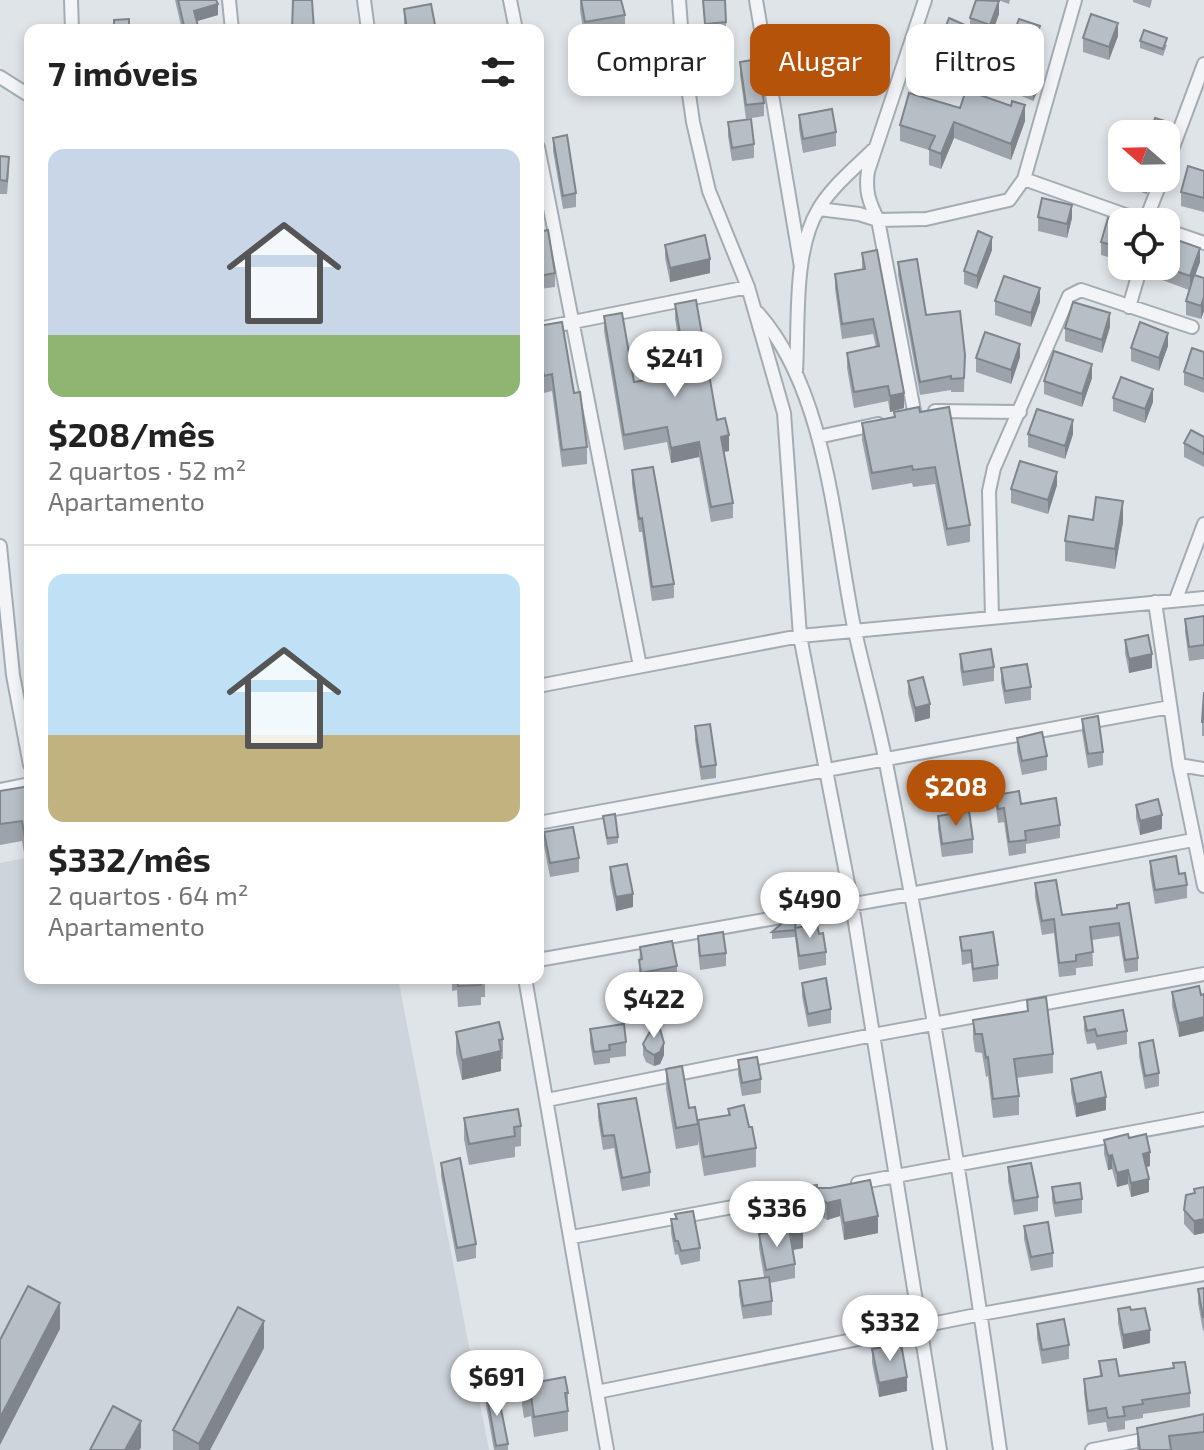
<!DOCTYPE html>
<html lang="pt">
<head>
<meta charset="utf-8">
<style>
  body { margin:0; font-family:"Exo 2",sans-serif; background:#f2f2f2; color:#222; height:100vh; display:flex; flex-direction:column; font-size:30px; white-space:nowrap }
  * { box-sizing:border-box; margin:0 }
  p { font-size:26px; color:#767676 }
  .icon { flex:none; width:44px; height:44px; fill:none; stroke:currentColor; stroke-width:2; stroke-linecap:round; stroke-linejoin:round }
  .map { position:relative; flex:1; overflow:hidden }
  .drawer { position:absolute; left:24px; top:24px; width:520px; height:960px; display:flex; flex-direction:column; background:#fff; border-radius:16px; box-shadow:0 4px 12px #0003 }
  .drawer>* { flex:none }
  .top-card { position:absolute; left:568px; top:24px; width:516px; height:72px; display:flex; gap:16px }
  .needle { width:52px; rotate:290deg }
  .buttons { position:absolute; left:1108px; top:120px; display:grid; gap:16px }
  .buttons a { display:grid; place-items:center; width:72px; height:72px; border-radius:16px; background:#fff; box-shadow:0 4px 12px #0003; font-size:40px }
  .price { position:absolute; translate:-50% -68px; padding:0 18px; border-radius:28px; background:#fff; color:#222; font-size:26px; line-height:52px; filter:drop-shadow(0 2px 4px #0008) }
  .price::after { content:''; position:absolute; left:50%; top:48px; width:24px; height:18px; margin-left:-12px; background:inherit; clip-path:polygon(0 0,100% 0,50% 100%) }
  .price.on { background:#b45309; color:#fff }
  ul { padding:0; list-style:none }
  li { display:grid; align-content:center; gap:16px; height:424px; padding:0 24px }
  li+li { border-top:2px solid #e0e0e0 }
  li span { display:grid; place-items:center; height:248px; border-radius:16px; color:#555 }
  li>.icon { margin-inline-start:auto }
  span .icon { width:144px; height:144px; fill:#fffc; stroke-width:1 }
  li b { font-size:34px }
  h2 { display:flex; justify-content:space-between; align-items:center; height:96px; padding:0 24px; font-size:34px }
  .tag { padding:0 28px; border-radius:16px; background:#fff; box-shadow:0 4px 12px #0003; font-size:28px; line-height:72px }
  .tag.on { background:#b45309; color:#fff }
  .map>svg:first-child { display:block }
  .built { fill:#cdd4db }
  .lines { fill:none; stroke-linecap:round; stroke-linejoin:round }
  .street-casing { stroke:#a4acb3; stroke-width:16 }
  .street { stroke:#f2f4f7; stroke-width:12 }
  .wall { fill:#9da3aa }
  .shaded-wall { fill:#7f858b }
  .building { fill:#b6bec6; stroke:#7f858b; stroke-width:2 }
</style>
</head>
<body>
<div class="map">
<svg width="1204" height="1450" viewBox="0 0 1204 1450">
  <rect width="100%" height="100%" fill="#dfe4e9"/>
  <!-- built -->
  <path class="built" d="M30 857V978H398L489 1450H0V863Z"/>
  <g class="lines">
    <!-- street casing -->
    <g class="street-casing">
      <path id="street" d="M71 0 72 30
        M229 0 232 30
        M364 0 368 30
        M510 0 516 30
        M679 0 683 53 693 122 709 191 748 287 784 413 800 636 852 904 940 1450
        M756 0 801 267
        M0 77 30 96
        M538 147 640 666
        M1166 166 1204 64
        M1024 179 1145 222
        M819 209 859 214 878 220 926 219 1009 200 1024 179 1075 0
        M1145 222 1162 178
        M1166 230 1204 243
        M1129 307 1141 266
        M758 313C827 391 834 528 854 627 864 673 877 717 886 763 931 991 968 1220 1000 1450
        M538 329 748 287
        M796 371C799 323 793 252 818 210 831 187 855 168 873 150
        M935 411 1020 412
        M915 416 878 220C869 202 865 191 868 171L925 0
        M818 437 878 424
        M0 546 13 675 30 765
        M1176 599 1204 524
        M1155 602 1179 765 1204 886
        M992 617 989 491 994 468 1069 296 1081 290 1192 327
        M538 686 800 636 1204 598
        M1179 765 1204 769
        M0 790 30 784
        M538 823 1170 707
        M538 960 911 894 1193 840
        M525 978 607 1450
        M547 1100 873 1035 1204 974
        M858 1183 1204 1119
        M572 1237 797 1195
        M597 1392 981 1314 1204 1274
        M1092 1450 1152 1438"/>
    </g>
    <!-- street -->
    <use href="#street" class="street"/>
  </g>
  <!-- wall -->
  <path class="wall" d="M175 0H216L218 15 197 21 199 30H182Z
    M580 0H621L625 15V35L585 42 580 10Z
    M703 0 726 22V36L705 38Z
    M998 0H1010L1009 4Z
    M1133 0H1152L1150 8 1133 2Z
    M404 9 436 30H404Z
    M999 14 990 39 972 32V42L960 72 937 62V49L970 27V18Z
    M1118 36 1109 60 1083 52V38Z
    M801 37 826 60V73L805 77 801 51Z
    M1040 40 1029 70 1039 88 1033 101 1004 88V74Z
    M1140 41 1167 45 1163 56 1140 48Z
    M740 62 764 103V116L746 119 740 75Z
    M960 108 1025 121 1011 160 954 138 941 169 929 165V150L900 141V125Z
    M799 115 836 132V146L803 153 799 129Z
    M728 122 754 144V158L732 161 728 136Z
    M553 138 576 193V207L563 209 553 151Z
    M0 156 9 171 7 194H0Z
    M1204 171V212L1181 206V192Z
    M1136 178H1154L1146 194 1136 190Z
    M1038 217 1072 218 1067 238 1038 231Z
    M1122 223V261L1101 255V242Z
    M538 232 555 273V287L539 289Z
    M665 245 710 273 670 282 665 258Z
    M992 250 977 289 964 284V271Z
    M862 253 904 408 890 412 888 401 854 408 847 368V353L876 347 873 334 842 339 835 289V274L862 269Z
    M898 262 926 315 965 355 964 392H951V390L920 395 898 275Z
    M1200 262 1195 275 1204 278V311L1201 319 1186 315V301L1189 290 1154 277V266H1166Z
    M995 301 1040 302 1031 327 995 315Z
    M675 304 729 451 724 452 733 503V518L711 522 699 457 671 463 667 442 624 450 604 331V316L634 382 656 378V368L683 364 675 319Z
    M538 326 587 447V464L562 467 552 391 544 393 538 359Z
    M1110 327 1102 353 1065 341V328Z
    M1168 346 1159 371 1131 361V348Z
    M1204 352V393L1184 385V372Z
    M1020 357 1011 384 976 372V358Z
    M1092 378 1082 407 1044 394V381Z
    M1113 398 1153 402 1145 423 1113 411Z
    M894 412H920L970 525V542L947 546 935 484 913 487 912 483 872 490 862 440V423L894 417Z
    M1028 434H1073L1065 459 1028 447Z
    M1204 437V467L1184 457V443Z
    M632 470 674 584V598L652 601 642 532H639L632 484Z
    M1057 485 1048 514 1011 503V489Z
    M1093 520 1123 522 1115 569 1065 561V541Z
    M1204 616V659L1189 661 1185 632V619Z
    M1125 640 1152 668 1129 673 1125 653Z
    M960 654 994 667V681L963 686 960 668Z
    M1001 668 1031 687V700L1005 704 1001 682Z
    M908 681 930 718 915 722 908 694Z
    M1204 692V736H1202V722Z
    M1082 719 1103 752V765L1088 768 1082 732Z
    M695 726 716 765V778L701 780 695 740Z
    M1017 738 1047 756V770L1022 775 1017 751Z
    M30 786V858L25 859 22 841 0 845V791Z
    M996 795 1021 804 1060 825V838L1026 844V853L1009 856 1004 822 998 823 996 808Z
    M1136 805 1162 829 1140 835 1136 818Z
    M603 816 618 837V843L607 845Z
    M938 816 973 839V853L942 857 938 829Z
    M544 832 579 858V872L550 877 544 846Z
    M1150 861 1179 874 1187 885V898L1155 904 1150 874Z
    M610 867 633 907 616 911 610 881Z
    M1035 883 1062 915 1117 908 1138 958V971L1125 973 1119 936 1092 940 1093 966 1076 968V975L1059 977 1054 933 1042 935 1035 897Z
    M796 928 819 934 826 952V965L799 970 795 937 772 939V932Z
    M698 936 726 953V966L700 970 698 950Z
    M960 937 998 965V979L973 982 971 963 962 965Z
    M640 947 677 966V980L641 986 639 973Z
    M452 978H485V997H481V1005L458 1007 457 990 452 991Z
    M802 983 831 1009V1023L808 1027 802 996Z
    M1172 992 1204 994V1031L1179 1037 1172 1006Z
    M1027 1000 1053 1054V1073L1016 1078 1019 1096V1115L993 1118 988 1076 986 1077 982 1053 975 1052 973 1039V1020L1027 1011Z
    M1084 1017 1127 1031V1044L1097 1050 1095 1043 1087 1044 1084 1030Z
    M590 1029 626 1042V1056L610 1058V1063L594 1065 590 1043Z
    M456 1032 503 1039V1059H501V1071L462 1080 456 1053Z
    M1139 1043 1159 1073V1086L1145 1089 1139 1056Z
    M643 1044 664 1055 660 1064 654 1066 646 1062 643 1055Z
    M738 1060 761 1079V1093L742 1096 738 1074Z
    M666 1069 698 1124V1145L676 1149 666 1089Z
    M1071 1079 1106 1110 1076 1117 1071 1092Z
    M598 1104 650 1172V1186L622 1191 614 1148 603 1150 598 1118Z
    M728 1109 749 1127 756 1148V1167L704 1176 698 1140V1120L728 1115Z
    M464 1118 521 1126V1146L515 1147V1157L469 1165 464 1139Z
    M1129 1138 1150 1166 1146 1167 1149 1192 1131 1197 1128 1184 1117 1187 1112 1169 1108 1170 1104 1154V1140Z
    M441 1163 476 1244V1258L457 1262 441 1176Z
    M1008 1167 1038 1197V1211L1014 1215 1008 1181Z
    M1052 1187 1082 1199V1213L1055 1217 1052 1201Z
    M1204 1187V1235V1233L1194 1235 1184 1224V1210L1194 1193V1189Z
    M817 1188H830L878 1233 844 1240 840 1216 827 1220 818 1214 800 1217 803 1248 793 1250 795 1264V1278L770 1283 772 1301V1315L743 1319 739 1295V1281L764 1277 759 1248V1234L788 1229 783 1207V1190Z
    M675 1214 700 1248V1261L681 1265 678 1254 675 1255 671 1233V1219H675Z
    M1024 1226 1053 1253V1267L1031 1271 1024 1239Z
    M1204 1288V1330L1203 1331 1198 1303V1289Z
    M1118 1309 1131 1310 1150 1343 1123 1349 1118 1323Z
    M1037 1324 1069 1345V1359L1042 1364 1037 1338Z
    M264 1348 210 1450H173V1430Z
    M872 1349 907 1391 879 1397 872 1363Z
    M1099 1361 1119 1376 1190 1393V1407L1143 1414V1418L1125 1421V1429L1108 1432 1106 1422 1088 1425 1084 1393V1379L1100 1377Z
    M522 1385 568 1393V1431L534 1437 531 1416 524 1418 522 1405Z
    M486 1391 508 1444V1450H494L486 1405Z
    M1204 1414V1450H1137V1428Z"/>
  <!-- shaded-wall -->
  <path class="shaded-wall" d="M999 1V14L990 39V25Z
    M218 4V15L194 22V11Z
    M1118 23V36L1109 60V47Z
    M1040 26V40L1025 82V69Z
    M972 28V42L960 72V58Z
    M1039 75V88L1033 101V87Z
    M1025 105V121L1011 160V144Z
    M954 122V138L941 169V154Z
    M1168 122V136L1166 140V134H1163Z
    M1147 178H1154L1146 194V180Z
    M1072 205V218L1067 238V224Z
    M992 237V250L977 289V276Z
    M1200 248V262L1190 290V276Z
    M710 259V273L670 282V268Z
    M1040 288V302L1031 327V313Z
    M1204 297V311L1201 319V306Z
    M1110 313V327L1102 353V340Z
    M1168 333V346L1159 371V358Z
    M1020 344V357L1011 384V370Z
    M1092 364V378L1082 407V394Z
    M1153 389V402L1145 423V409Z
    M904 393V408L890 412V396Z
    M1073 420V434L1065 459V446Z
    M729 435V451L721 452V437Z
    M699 442V457L671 463V448Z
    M1057 472V485L1048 514V500Z
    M1123 501V522L1115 569V549Z
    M1152 654V668L1129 673V659Z
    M930 704V718L915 722V708Z
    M1162 815V829L1140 835V821Z
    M633 894V907L616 911V897Z
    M1204 1017V1031L1179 1037V1023Z
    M664 1043V1055L660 1064 654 1066V1055Z
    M501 1051V1071L462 1080V1060Z
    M1106 1097V1110L1076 1117V1104Z
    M1150 1152V1166L1143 1168V1154Z
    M1112 1155V1169L1108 1170V1156Z
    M1128 1170V1184L1117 1187V1173Z
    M1149 1179V1192L1131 1197V1183Z
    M840 1200V1216L827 1220V1203Z
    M878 1216V1233L844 1240V1223Z
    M1204 1219V1233L1194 1235V1221Z
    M803 1232V1248L792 1250V1234Z
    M60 1303V1329L0 1445V1418Z
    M264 1321V1348L210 1450H199V1444Z
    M1150 1330V1343L1123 1349V1335Z
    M907 1377V1391L879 1397V1383Z
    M141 1421V1448L139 1450H125Z"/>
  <!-- building -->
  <path class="building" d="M178 0H216L218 4 194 11 199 30H185Z
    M293 0H312L314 30H292Z
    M581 0H621L625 15 585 22Z
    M703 0H725L726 22 705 24Z
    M976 0 999 1 990 25 970 18Z
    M431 4 436 30H407L404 9Z
    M1091 14 1118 23 1109 47 1083 38Z
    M949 18 972 28 960 58 937 49Z
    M129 19V30H114V20Z
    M1019 19 1040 26 1025 69 1039 75 1033 87 1004 74 1006 55Z
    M1144 30 1167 38 1163 49 1140 41Z
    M822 33 826 60 805 63 801 37Z
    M758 59 764 103 746 105 740 62Z
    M966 90 1011 106 1012 101 1025 105 1011 144 954 122 941 154 929 149 935 136 900 125 909 93 960 108Z
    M832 109 836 132 803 139 799 115Z
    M1155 118 1168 122 1163 134H1150Z
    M751 119 754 144 732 148 728 122Z
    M567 135 576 193 563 196 553 138Z
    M0 156 9 157 7 181 0 180Z
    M1188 166 1204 171V198L1181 192Z
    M1042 198 1072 205 1067 224 1038 217Z
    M1108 218 1122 223V248L1101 242Z
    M548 230 555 273 539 276 538 232Z
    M978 231 992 237 977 276 964 271Z
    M705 235 710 259 670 268 665 245Z
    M1166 236 1200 248 1190 276 1161 266H1166Z
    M877 250 904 393 890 396 888 386 854 392 847 353 879 346 873 319 842 324 835 274 865 269 862 253Z
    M917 259 926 315 960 311 965 355 964 378 951 379V376L920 382 898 262Z
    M27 268H30V301H27Z
    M1194 275 1204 278V297L1201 306 1186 301Z
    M1004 276 1040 288 1031 313 995 301Z
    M696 300 717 420 725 418 729 435 721 437 733 503 711 507 699 442 671 448 667 427 624 435 604 316 622 313 634 382 658 378 656 368 685 363 675 304Z
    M1073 302 1110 313 1102 340 1065 328Z
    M562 322 574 393 580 392 587 447 562 450 552 374 544 376 538 343V326Z
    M1140 322 1168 333 1159 358 1131 348Z
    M985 332 1020 344 1011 370 976 358Z
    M1192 348 1204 352V379L1184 372Z
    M1054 351 1092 364 1082 394 1044 381Z
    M1121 377 1153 389 1145 409 1113 398Z
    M919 407 920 412 949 407 970 525 947 529 935 467 913 470 912 466 872 473 862 423 895 417 894 412Z
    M1037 409 1073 420 1065 446 1028 434Z
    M1191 430 1204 437V454L1184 443Z
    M1020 461 1057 472 1048 500 1011 489Z
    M653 467 674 584 652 587 642 518 639 519 632 470Z
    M1096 497 1123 501 1115 549 1065 541 1069 516 1093 520Z
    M1204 616V645L1189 647 1185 619Z
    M1148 635 1152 654 1129 659 1125 640Z
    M991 649 994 667 963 672 960 654Z
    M1027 664 1031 687 1005 691 1001 668Z
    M923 677 930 704 915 708 908 681Z
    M1204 692V722H1202Z
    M1098 716 1103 752 1088 754 1082 719Z
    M710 724 716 765 701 767 695 726Z
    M1042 732 1047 756 1022 761 1017 738Z
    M30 786V838H25L22 821 0 824V791Z
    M1019 791 1021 804 1056 798 1060 825 1025 831 1026 840 1009 842 1004 808 998 809 996 795Z
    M1158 799 1162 815 1140 821 1136 805Z
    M969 811 973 839 942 844 938 816Z
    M615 814 618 837 607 838 603 816Z
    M573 827 579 858 550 863 544 832Z
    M1176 856 1179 874 1185 873 1187 885 1155 890 1150 861Z
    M627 864 633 894 616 897 610 867Z
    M1056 880 1062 915 1117 908V905L1129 903 1138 958 1125 960 1119 923 1090 927 1093 952 1076 955V961L1059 963 1054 919 1042 921 1035 883Z
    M796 917 795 930 772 932 788 918Z
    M817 924 819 934 823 933 826 952 799 956 795 928Z
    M723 932 726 953 700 956 698 936Z
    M993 932 998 965 973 969 971 950 962 951 960 937Z
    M672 941 677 966 641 973 639 960 642 959 640 947Z
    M458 978H480L481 985 458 986Z
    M826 978 831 1009 808 1014 802 983Z
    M1199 986 1201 995 1204 994V1017L1179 1023 1172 992Z
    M1046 997 1053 1054 1014 1059 1019 1096 993 1099 988 1057 986 1058 982 1034H975L973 1020 1028 1011 1027 1000Z
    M1123 1010 1127 1031 1097 1036 1095 1029 1087 1031 1084 1017Z
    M657 1019 664 1043 660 1052 654 1055 646 1050 643 1044Z
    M499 1022 503 1039 499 1040 501 1051 462 1060 456 1032Z
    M624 1024 626 1042 609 1045 610 1050 594 1052 590 1029Z
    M1153 1040 1159 1073 1145 1076 1139 1043Z
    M757 1057 761 1079 742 1083 738 1060Z
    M682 1066 689 1108 695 1107 698 1124 676 1128 666 1069Z
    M1101 1072 1106 1097 1076 1104 1071 1079Z
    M636 1098 650 1172 622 1178 614 1135 603 1136 598 1104Z
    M744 1105 749 1127H752L756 1148 704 1157 698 1120 730 1115 728 1109Z
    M518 1109 521 1126 514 1127 515 1136 469 1144 464 1118Z
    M1128 1134 1129 1138 1146 1134 1150 1152 1143 1154 1149 1179 1131 1183 1128 1170 1117 1173 1112 1155 1108 1156 1104 1140Z
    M460 1158 476 1244 457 1248 441 1163Z
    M1031 1163 1038 1197 1014 1201 1008 1167Z
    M870 1180 878 1216 844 1223 840 1200 827 1203 818 1197 797 1201 803 1232 792 1234 783 1190 817 1185V1188H830Z
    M1080 1183 1082 1199 1055 1203 1052 1187Z
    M1204 1187V1221V1219L1194 1221 1184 1210 1186 1195 1195 1193 1194 1189Z
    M693 1211 700 1248 681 1251 678 1241H675L671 1219H677L675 1214Z
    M1048 1222 1053 1253 1031 1257 1024 1226Z
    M789 1228 795 1264 766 1270 759 1234Z
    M769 1277 772 1301 743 1306 739 1281Z
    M28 1286 60 1303 0 1418V1340Z
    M1204 1288V1317H1203L1198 1289Z
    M238 1307 264 1321 199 1444 173 1430Z
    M1130 1307 1131 1310 1145 1308 1150 1330 1123 1335 1118 1309Z
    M1064 1319 1069 1345 1042 1350 1037 1324Z
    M901 1344 907 1377 879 1383 872 1349Z
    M1116 1359 1119 1376 1174 1368 1173 1363 1185 1362 1190 1393 1142 1400 1143 1404 1123 1407 1125 1416 1108 1418 1106 1408 1088 1411 1084 1379 1102 1376 1099 1361Z
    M565 1377 568 1393H565L568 1411 534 1417 531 1396 524 1397 522 1385Z
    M497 1389 508 1444 496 1446 486 1391Z
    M113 1406 141 1421 125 1450H90Z
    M1204 1414V1432L1169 1436 1171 1450H1140L1137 1428Z"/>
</svg>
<div class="buttons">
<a><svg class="needle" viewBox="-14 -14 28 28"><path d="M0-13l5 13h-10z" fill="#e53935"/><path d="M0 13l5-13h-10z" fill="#767676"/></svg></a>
<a><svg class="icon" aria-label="locate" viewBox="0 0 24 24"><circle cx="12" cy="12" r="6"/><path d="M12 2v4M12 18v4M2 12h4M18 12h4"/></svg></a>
</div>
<b class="price" style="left:675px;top:399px">$241</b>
<b class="price on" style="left:956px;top:828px">$208</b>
<b class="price" style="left:810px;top:940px">$490</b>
<b class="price" style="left:654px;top:1040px">$422</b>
<b class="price" style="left:777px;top:1249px">$336</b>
<b class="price" style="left:890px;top:1363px">$332</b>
<b class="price" style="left:497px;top:1418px">$691</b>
<div class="top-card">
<a class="tag">Comprar</a>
<a class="tag on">Alugar</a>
<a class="tag">Filtros</a>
</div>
<section class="drawer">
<h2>7 imóveis<svg class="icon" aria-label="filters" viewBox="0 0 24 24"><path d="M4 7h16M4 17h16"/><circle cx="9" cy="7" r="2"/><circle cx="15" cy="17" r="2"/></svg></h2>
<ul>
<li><span style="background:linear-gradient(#c9d6e8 75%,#8fb573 0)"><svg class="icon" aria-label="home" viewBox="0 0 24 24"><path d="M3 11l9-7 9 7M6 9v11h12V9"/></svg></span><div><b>$208/mês</b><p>2 quartos · 52 m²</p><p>Apartamento</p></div></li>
<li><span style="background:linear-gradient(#bfe0f5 65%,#c2b280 0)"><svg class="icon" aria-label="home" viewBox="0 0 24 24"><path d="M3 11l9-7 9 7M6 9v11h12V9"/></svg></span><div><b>$332/mês</b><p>2 quartos · 64 m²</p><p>Apartamento</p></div></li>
</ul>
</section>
</div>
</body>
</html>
